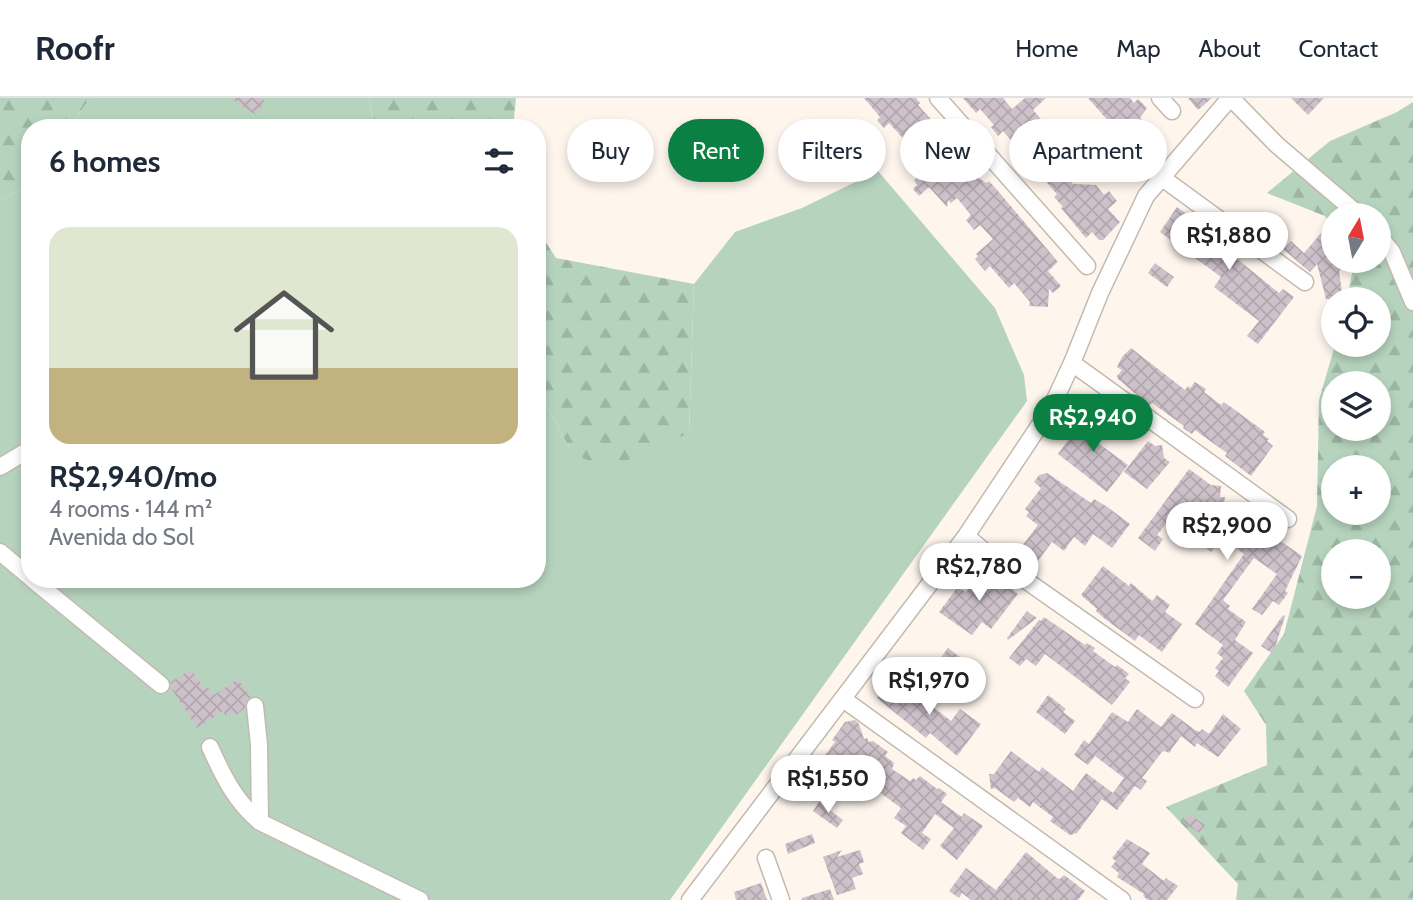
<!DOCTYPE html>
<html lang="en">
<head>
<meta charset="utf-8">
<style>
  body { margin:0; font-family:Cabin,sans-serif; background:#f2f2f3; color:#1f2937; height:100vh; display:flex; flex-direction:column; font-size:26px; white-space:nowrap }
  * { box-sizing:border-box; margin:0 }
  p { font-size:23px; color:#747a83 }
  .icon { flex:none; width:38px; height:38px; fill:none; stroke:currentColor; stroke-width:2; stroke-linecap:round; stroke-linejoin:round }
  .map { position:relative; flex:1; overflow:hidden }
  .details { position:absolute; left:21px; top:21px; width:525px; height:469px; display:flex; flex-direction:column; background:#fff; border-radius:28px; box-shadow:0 4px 10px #0003 }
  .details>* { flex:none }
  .hud { position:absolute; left:567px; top:21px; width:665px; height:63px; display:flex; gap:14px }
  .needle { width:46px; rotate:10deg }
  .tools { position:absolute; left:1321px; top:105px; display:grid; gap:14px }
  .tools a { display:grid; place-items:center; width:70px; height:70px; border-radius:50%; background:#fff; box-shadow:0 4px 10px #0003; font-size:35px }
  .price { position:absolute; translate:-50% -60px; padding:0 16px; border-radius:24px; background:#fff; color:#222; font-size:23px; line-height:46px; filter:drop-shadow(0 2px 4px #0008) }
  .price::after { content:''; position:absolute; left:50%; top:42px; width:21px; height:16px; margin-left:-10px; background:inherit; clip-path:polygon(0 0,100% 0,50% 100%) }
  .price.selected { background:#0b8043; color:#fff }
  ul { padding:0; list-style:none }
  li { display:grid; align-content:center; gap:14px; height:371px; padding:0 28px }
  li+li { border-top:2px solid #e0e1e3 }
  li span { display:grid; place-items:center; height:217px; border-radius:21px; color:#555 }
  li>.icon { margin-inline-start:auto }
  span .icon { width:126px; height:126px; fill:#fffc; stroke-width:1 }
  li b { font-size:30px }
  h2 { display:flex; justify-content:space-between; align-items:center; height:84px; padding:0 28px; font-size:30px }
  .tag { padding:0 24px; border-radius:32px; background:#fff; box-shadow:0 4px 10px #0003; font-size:24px; line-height:63px }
  .tag.selected { background:#0b8043; color:#fff }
  header { display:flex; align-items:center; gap:42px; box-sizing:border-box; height:98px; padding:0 35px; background:#fff; border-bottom:2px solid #e0e1e3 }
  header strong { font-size:33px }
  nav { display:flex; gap:38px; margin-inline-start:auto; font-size:24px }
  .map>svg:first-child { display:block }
  .green { fill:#b6d4bd }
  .forest { fill:url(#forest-firs); fill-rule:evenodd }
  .building { fill:url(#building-cross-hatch) }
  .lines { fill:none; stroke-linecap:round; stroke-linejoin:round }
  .minor-casing { stroke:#c3b9af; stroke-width:19 }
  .minor { stroke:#fff; stroke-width:16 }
</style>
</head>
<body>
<header>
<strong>Roofr</strong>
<nav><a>Home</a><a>Map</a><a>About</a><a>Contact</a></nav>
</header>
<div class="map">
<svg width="1413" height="802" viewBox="0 0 1413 802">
  <defs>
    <pattern id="forest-firs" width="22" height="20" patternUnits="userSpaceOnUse" patternTransform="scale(1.75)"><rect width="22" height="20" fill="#b6d4bd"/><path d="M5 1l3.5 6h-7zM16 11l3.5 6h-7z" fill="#9db6a3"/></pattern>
    <pattern id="building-cross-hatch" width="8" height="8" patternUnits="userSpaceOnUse" patternTransform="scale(1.75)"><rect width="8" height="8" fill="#cec2ca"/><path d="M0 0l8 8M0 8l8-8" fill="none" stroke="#b2a7ae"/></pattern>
  </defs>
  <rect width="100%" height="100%" fill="#fef5ed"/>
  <!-- green -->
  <path class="green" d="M90 0H369L374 30H69Z
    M878 73 995 210 1024 277 1027 303 670 802H0V103L23 91 30 82V481H537V302L548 310 572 355 689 335 694 186 735 134 802 110Z"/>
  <!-- forest -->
  <path class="forest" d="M0 0H90L69 30H30V82L23 91 0 103Z
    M369 0H516L513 30H374Z
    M1413 4V802H1236L1238 786 1166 709 1267 667 1266 627 1244 593 1284 536 1317 408 1319 302 1335 247H1379V201H1347L1353 170 1349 163H1379V117H1334L1333 133 1325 118 1267 95 1330 43 1397 14ZM1334 285H1379V331H1334ZM1334 369H1379V415H1334ZM1334 453H1379V499H1334Z
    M537 131 556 160 694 186 689 335 607 371 572 355 548 310 537 302Z"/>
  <!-- building -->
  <path class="building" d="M230 0H259L265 3 256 17Z
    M864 0H916L920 5 918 7 935 26 937 24 947 34 944 37 968 61 973 68 970 70 979 80 986 85 989 83 998 93 1058 164 1048 173 1061 188 1053 195 1049 191 1048 209 1029 208 1030 204 1014 185 1009 190 990 168 985 173 975 161 978 158 976 156 993 141 980 127 974 132 966 122 971 117 957 100 951 105 948 102 947 109 929 89 919 98 913 91 917 87 914 82 923 74 904 52 909 47 889 25 884 30 877 22 880 19Z
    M963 0H1003L1012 11 1025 0H1046L1033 12 1069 53 1055 65 1073 86 1096 87 1104 97 1109 93 1117 103 1108 111 1120 124 1103 142H1099L1092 134 1086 140 1061 110 1063 109 1054 99 1057 96 1034 70 1029 74 1009 52 1015 47 1003 33 998 38 991 29 994 27 980 11 976 15Z
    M1088 0H1130L1134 5 1138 1 1147 10 1140 20 1155 36 1147 44 1159 57 1138 75 1123 58 1114 65 1104 54 1119 41 1109 29 1111 26Z
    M1188 0H1212L1198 12Z
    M1291 0H1324L1308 17Z
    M1177 109 1235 151 1231 156 1279 195 1283 191 1294 199 1258 246 1247 238 1259 223 1214 189 1221 179 1160 134Z
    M1323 133 1331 155 1329 157 1343 169 1339 173 1343 201H1326L1317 166 1310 174 1283 151 1291 143 1304 155Z
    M1155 165 1174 179 1167 189 1148 175Z
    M1131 250 1185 292 1188 288 1190 290 1195 284 1206 291 1204 294 1221 307 1224 304 1265 334 1263 337 1269 341 1267 343 1273 348 1251 378 1225 358 1227 355 1210 343 1195 332 1192 336 1183 330 1184 328 1152 305 1149 307 1118 281 1117 278 1122 272 1117 269 1122 259Z
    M1087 316 1108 331 1098 345 1128 367 1107 394 1058 356Z
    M1148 343 1155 348 1162 347 1164 360 1170 364 1147 391 1124 374Z
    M1189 371 1211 387 1221 388 1220 399H1225L1220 433 1238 409 1249 416 1246 419 1302 458 1285 493 1288 495 1279 507 1273 503 1262 517 1252 511 1277 476 1254 460 1223 502 1230 508 1228 511 1246 524 1235 542 1253 555 1228 589 1215 578 1219 573 1215 570 1223 560 1217 555 1223 547 1195 526 1244 456 1220 438 1219 444 1211 454 1204 448 1216 432 1193 429 1194 424 1177 412 1157 437 1163 441 1155 453 1138 440Z
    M1047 375 1091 405 1094 401 1106 408 1130 426 1112 450 1093 436 1085 448 1074 439 1064 453 1052 444 1032 471 1015 457 1038 427 1026 418 1029 414 1025 411 1041 390 1034 384 1039 377Z
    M1103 468 1129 488 1131 485 1152 503 1157 497 1170 507 1165 514 1182 526 1162 554 1139 537 1135 543 1105 521 1096 513 1097 511 1081 497Z
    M985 469 1018 496 991 531 982 524 972 537 939 514 957 490 966 494Z
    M1027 513 1037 520 1008 542 1007 540Z
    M1283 517 1285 518 1273 556 1261 548Z
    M1044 519 1085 547 1087 545 1095 550 1093 553 1115 569 1117 567 1129 576 1125 580 1130 584 1112 607 1045 556 1036 568 1026 561 1020 568 1009 560 1039 522 1041 523Z
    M948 550 965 563 954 578 937 565Z
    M191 571 205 592 208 589 214 597 238 581 250 599 246 603 245 610 236 617 234 614 226 618 223 613 197 630 171 590V584Z
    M894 578 951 623 960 611 981 626 957 658 930 635 926 640 877 600Z
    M1048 597 1066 611 1063 614 1075 623 1065 636 1036 614Z
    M1137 611 1161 629 1172 615 1195 632 1200 634 1202 631 1209 636 1223 616 1241 631 1218 659 1197 645 1195 649 1181 638 1169 655 1165 653 1162 654 1142 680 1147 683 1141 692 1135 688 1117 712 1102 701 1077 735 1070 737 1050 723 1053 719 1033 704 1030 709 1018 700 1014 704 995 690 991 691 989 676H994L1011 653 1039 674 1042 669 1073 693 1086 675 1113 695 1124 680 1095 658 1088 667 1074 657 1084 642 1089 646 1112 614 1128 624Z
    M855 622 859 626 864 641 868 640V644L873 643 888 654 885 658 894 665 892 671 910 683 913 680 916 682 920 678 937 691 939 690 947 696 941 704 962 719 964 715 983 728 957 762 940 748 954 730 935 716 922 735 931 741 923 752 901 735 906 728 894 720 901 710 852 674 832 701 828 673 818 666 835 644 832 642 845 624Z
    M819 704 843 722 837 730 813 713Z
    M1189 716 1205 727 1199 735 1183 724Z
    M812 736 815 745 788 756 785 746Z
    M1127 741 1150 755 1142 766 1164 783 1166 780 1178 788 1167 802H1148L1143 798 1144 796 1117 779 1119 775 1111 769 1116 763 1112 760Z
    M842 752 837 759 860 752 864 764 859 766 863 776 852 780 856 791 837 797 823 759Z
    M1026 754 1057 780 1060 781 1064 777 1085 793 1078 802H1009L1004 798 1009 802H971L962 795 959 800 949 793 966 770 996 792Z
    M761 785 767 802H736L734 794Z
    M830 791 834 802H802V800Z"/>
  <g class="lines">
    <!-- minor casing -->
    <g class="minor-casing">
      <path id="minor" d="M938 0 1087 168
        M1160 0 1172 13
        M1231 0 1277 47 1359 117
        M1161 79 1305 184
        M1379 138 1392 154 1413 204
        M1072 265 1288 421
        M0 369 30 351
        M966 438 984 453 1195 601
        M0 454 30 479
        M32 481 161 587
        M843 601 1122 802
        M255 608 259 647 260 724
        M210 649C223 678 235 703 260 724L420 802
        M766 760 781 802
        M690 802 966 438 1051 310 1072 265 1100 195 1146 98 1230 0"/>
    </g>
    <!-- minor -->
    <use href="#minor" class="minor"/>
  </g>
</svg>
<div class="tools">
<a><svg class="needle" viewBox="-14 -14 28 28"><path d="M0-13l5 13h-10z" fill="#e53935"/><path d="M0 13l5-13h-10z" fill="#747a83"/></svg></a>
<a><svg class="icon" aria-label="locate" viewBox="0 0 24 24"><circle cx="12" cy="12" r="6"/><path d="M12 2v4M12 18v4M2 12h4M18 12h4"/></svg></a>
<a><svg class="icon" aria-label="layers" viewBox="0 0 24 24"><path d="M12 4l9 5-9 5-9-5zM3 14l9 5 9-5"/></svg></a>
<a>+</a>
<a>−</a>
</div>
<b class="price" style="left:1229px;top:174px">R$1,880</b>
<b class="price selected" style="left:1093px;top:356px">R$2,940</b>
<b class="price" style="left:1227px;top:464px">R$2,900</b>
<b class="price" style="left:979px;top:505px">R$2,780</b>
<b class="price" style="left:929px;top:619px">R$1,970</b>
<b class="price" style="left:828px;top:717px">R$1,550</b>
<div class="hud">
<a class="tag">Buy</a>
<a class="tag selected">Rent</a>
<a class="tag">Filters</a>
<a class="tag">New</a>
<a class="tag">Apartment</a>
</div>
<section class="details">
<h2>6 homes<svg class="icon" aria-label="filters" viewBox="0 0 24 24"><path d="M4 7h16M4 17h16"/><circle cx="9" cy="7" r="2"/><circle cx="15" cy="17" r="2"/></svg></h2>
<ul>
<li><span style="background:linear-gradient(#dfe7d0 65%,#c2b280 0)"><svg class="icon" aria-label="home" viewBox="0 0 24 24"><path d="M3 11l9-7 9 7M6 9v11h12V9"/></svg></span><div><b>R$2,940/mo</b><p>4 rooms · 144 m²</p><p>Avenida do Sol</p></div></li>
</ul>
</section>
</div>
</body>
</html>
